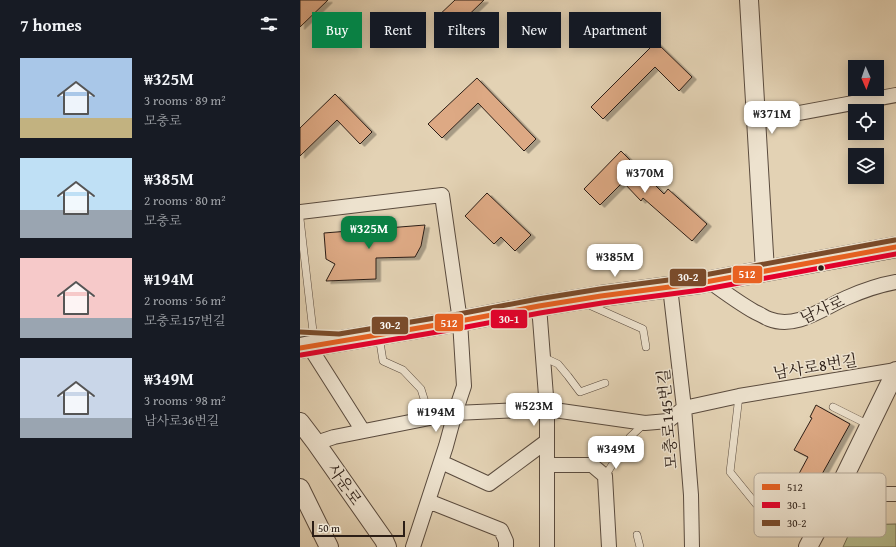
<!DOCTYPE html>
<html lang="en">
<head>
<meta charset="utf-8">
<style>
  body { margin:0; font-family:"Gentium Book Plus","Noto Serif KR",serif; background:#20242c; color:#f1f3f6; height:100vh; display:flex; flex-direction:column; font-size:15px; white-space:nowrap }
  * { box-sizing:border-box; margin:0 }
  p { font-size:13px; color:#9ea1a6 }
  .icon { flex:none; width:22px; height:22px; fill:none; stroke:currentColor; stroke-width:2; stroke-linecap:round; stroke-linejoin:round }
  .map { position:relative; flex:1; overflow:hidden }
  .side { display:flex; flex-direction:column; background:#171b24; width:300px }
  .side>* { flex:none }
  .top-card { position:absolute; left:12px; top:12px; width:380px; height:36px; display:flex; gap:8px }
  .needle { width:26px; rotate:178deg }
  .fabs { position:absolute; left:548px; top:60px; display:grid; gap:8px }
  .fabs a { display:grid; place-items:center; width:36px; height:36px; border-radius:0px; background:#171b24; box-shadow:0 2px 10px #0003; font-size:20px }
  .scale { position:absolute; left:12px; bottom:10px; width:93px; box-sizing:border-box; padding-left:4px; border:2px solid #2c1e16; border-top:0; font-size:11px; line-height:14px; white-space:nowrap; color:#2c1e16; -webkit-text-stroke:3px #ede2ce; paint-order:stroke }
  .price { position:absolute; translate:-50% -34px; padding:0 9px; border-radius:8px; background:#fff; color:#222; font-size:13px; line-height:26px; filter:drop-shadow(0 1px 2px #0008) }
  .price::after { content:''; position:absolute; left:50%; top:24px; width:12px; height:9px; margin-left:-6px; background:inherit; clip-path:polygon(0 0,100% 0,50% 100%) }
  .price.current { background:#0b8043; color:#fff }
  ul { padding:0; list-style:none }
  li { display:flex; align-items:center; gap:12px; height:100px; padding:0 20px }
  li span { display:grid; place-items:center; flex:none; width:112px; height:80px; border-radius:0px; color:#555 }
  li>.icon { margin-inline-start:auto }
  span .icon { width:48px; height:48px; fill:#fffc; stroke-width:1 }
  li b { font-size:17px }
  h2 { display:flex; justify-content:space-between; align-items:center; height:48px; padding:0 20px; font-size:17px }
  .tag { padding:0 14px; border-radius:0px; background:#171b24; box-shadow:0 2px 10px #0003; font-size:14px; line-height:36px }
  .tag.current { background:#0b8043; color:#fff }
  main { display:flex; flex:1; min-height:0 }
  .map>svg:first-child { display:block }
  .green { fill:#b5bb8c; stroke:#706c51 }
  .building { fill:#dda984; stroke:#2c1e16; filter:url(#shadow) }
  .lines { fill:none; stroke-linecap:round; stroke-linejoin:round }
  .service-casing { stroke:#5a4b3e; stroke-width:8 }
  .minor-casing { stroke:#5a4b3e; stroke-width:16 }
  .tertiary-casing { stroke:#5a4b3e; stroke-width:20 }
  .secondary-casing { stroke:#2c1e16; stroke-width:22 }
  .service { stroke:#ede2ce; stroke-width:7 }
  .minor { stroke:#ede2ce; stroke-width:14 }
  .tertiary { stroke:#ede2ce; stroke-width:18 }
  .secondary { stroke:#ede2ce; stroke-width:20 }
  .bus-1-casing { stroke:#ede2ce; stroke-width:8 }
  .bus-2-casing { stroke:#ede2ce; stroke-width:8 }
  .bus-3-casing { stroke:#ede2ce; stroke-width:8 }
  .bus-1 { stroke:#e86121; stroke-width:5 }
  .bus-2 { stroke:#e4002b; stroke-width:5 }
  .bus-3 { stroke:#7a4b2a; stroke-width:5 }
  .bus-dot { fill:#2c1e16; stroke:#ede2ce; stroke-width:1.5 }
  .labels { text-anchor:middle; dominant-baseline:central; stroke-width:3; stroke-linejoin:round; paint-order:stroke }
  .street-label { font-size:16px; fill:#2c1e16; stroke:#ede2ce }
  .key { fill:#ede2ce; stroke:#b3a797; stroke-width:1 }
  .key-label { font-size:11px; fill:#2c1e16 }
  .line-badge { stroke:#ede2ce; stroke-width:1.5 }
  .badge-label { font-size:11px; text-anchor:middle; font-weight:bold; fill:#fff }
</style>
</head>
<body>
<main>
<section class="side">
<h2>7 homes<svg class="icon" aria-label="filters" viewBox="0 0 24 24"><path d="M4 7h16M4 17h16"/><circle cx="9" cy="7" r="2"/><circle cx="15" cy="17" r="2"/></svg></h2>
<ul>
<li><span style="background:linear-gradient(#a9c7e8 75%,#c2b280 0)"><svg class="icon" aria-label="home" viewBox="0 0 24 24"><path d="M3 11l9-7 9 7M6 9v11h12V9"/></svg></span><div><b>₩325M</b><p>3 rooms · 89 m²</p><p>모충로</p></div></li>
<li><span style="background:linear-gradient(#bfe0f5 65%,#9aa5b1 0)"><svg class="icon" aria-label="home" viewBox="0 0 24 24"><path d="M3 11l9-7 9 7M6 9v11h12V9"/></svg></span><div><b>₩385M</b><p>2 rooms · 80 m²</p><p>모충로</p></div></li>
<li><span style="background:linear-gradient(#f6c9c9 75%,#9aa5b1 0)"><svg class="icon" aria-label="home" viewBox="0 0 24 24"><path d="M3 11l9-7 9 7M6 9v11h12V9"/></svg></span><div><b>₩194M</b><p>2 rooms · 56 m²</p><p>모충로157번길</p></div></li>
<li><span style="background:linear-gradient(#c9d6e8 75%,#9aa5b1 0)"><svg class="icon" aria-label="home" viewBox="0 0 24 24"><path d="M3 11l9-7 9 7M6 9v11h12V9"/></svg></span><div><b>₩349M</b><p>3 rooms · 98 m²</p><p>남사로36번길</p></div></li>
</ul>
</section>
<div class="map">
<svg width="596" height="547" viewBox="0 0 596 547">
  <defs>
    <filter id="shadow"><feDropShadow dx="4.5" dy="2.5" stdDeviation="0" flood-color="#0004"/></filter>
  </defs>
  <rect width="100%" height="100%" fill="#e3d2b4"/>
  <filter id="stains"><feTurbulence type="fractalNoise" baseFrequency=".005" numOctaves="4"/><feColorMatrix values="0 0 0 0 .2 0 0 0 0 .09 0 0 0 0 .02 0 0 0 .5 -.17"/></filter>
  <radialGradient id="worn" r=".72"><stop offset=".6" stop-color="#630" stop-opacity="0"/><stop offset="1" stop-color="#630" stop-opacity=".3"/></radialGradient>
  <!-- green -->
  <path class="green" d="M596 524V547H543L553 525Z"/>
  <!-- building -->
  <path class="building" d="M0 0H28L0 27Z
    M155 0H184L150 33 136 18Z
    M356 42 392 77 379 91 355 67 303 119 291 107Z
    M177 78 236 139 224 151 178 103 142 138 128 124Z
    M35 94 72 132 60 144 37 120 0 156V128Z
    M321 151 364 194 368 189 407 224 392 241 343 198 341 201 323 182 300 205 284 189Z
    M187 193 231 235 215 251 201 237 194 244 165 216Z
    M125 225 121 246 115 257 76 258V279L26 281 35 264 26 259 24 233Z
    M516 405 550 424 512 492 494 483 508 457 494 450 512 418 510 417Z"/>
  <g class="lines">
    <!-- service casing -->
    <g class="service-casing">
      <path id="service" d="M0 219 14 340
        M287 304 343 329 346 347
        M79 336 83 361 103 370 121 389 130 418
        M243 357 258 364 268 376 280 392 305 383
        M439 396 430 472 456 504
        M533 407 569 425
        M305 476 330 437 344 424
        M337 535 340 547"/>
    </g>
    <!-- minor casing -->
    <g class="minor-casing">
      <path id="minor" d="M456 121 596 95
        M0 212 142 195 160 321 164 386 155 413 146 446 113 547
        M409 281C424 292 439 303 455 312 460 314 464 317 469 319 496 330 523 308 546 298 562 291 579 285 596 282
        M370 287 384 408 391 495 392 547
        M239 306 247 409V547
        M9 346 63 431
        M16 443 34 437 155 413 247 409 345 423 368 421 384 408 439 396 596 370
        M141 462 189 484 247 441
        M247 465H292L305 476 309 547
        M536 494H596
        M128 501 201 530 206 541V547"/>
    </g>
    <!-- tertiary casing -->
    <g class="tertiary-casing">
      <path id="tertiary" d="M449 0 465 271
        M0 422 16 443 84 540 87 547
        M0 488 29 547
        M508 547 536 494 596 371"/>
    </g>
    <!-- secondary casing -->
    <g class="secondary-casing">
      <path id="secondary" d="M0 348 160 321 239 306 301 296 400 283 596 247"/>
    </g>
    <!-- service -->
    <use href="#service" class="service"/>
    <!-- minor -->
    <use href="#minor" class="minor"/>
    <!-- tertiary -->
    <use href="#tertiary" class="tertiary"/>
    <!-- secondary -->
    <use href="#secondary" class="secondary"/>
    <!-- bus-1 casing -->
    <g class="bus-1-casing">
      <path id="bus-1" d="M0 348 160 321 239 306 301 296 400 283 596 247"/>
    </g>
    <!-- bus-2 casing -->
    <g class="bus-2-casing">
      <path id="bus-2" d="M1 355 161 328 240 313 302 303 401 290 596 254"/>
    </g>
    <!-- bus-3 casing -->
    <g class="bus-3-casing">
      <path id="bus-3" d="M0 332 39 334 159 314 238 299 300 289 399 276 595 240"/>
    </g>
    <!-- bus-1 -->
    <use href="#bus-1" class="bus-1"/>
    <!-- bus-2 -->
    <use href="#bus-2" class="bus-2"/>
    <!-- bus-3 -->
    <use href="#bus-3" class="bus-3"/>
  </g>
  <!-- markers -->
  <circle class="bus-dot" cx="521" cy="268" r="3.5"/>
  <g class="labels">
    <!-- street labels -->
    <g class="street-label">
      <text transform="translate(522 309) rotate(-24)">남사로</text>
      <text transform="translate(515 366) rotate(-9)">남사로8번길</text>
      <text transform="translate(367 419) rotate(-95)">모충로145번길</text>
      <text transform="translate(45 484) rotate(55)">사운로</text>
    </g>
  </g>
  <!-- legend -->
  <rect x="454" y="473" width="132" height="64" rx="6" class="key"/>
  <rect x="462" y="484" width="18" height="6" fill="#e86121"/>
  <rect x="462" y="502" width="18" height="6" fill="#e4002b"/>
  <rect x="462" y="520" width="18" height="6" fill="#7a4b2a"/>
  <g class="key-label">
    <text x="487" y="491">512</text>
    <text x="487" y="509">30-1</text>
    <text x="487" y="527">30-2</text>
  </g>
  <g class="line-badge">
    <rect x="432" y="265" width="31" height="19" rx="4" fill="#e86121"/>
    <rect x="369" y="268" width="38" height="19" rx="4" fill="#7a4b2a"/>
    <rect x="190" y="309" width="38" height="20" rx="4" fill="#e4002b"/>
    <rect x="134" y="313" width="30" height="19" rx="4" fill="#e86121"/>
    <rect x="71" y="316" width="38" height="19" rx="4" fill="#7a4b2a"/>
  </g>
  <g class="badge-label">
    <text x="447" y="278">512</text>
    <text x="388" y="281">30-2</text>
    <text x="209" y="323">30-1</text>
    <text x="149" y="327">512</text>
    <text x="90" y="329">30-2</text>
  </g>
  <rect width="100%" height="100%" filter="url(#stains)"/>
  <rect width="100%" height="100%" fill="url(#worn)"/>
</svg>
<div class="fabs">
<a><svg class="needle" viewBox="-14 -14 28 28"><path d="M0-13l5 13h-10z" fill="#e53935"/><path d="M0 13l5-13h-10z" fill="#9ea1a6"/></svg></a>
<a><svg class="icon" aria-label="locate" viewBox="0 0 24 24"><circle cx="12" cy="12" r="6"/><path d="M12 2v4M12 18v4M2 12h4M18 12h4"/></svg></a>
<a><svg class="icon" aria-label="layers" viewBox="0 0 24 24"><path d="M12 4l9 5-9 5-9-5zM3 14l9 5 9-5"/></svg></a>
</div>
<div class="scale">50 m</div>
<b class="price" style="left:472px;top:135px">₩371M</b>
<b class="price" style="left:345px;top:194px">₩370M</b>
<b class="price current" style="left:69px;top:250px">₩325M</b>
<b class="price" style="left:315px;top:278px">₩385M</b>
<b class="price" style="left:234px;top:427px">₩523M</b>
<b class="price" style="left:136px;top:433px">₩194M</b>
<b class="price" style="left:316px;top:470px">₩349M</b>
<div class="top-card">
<a class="tag current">Buy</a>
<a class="tag">Rent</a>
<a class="tag">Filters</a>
<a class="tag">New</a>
<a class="tag">Apartment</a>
</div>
</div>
</main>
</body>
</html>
